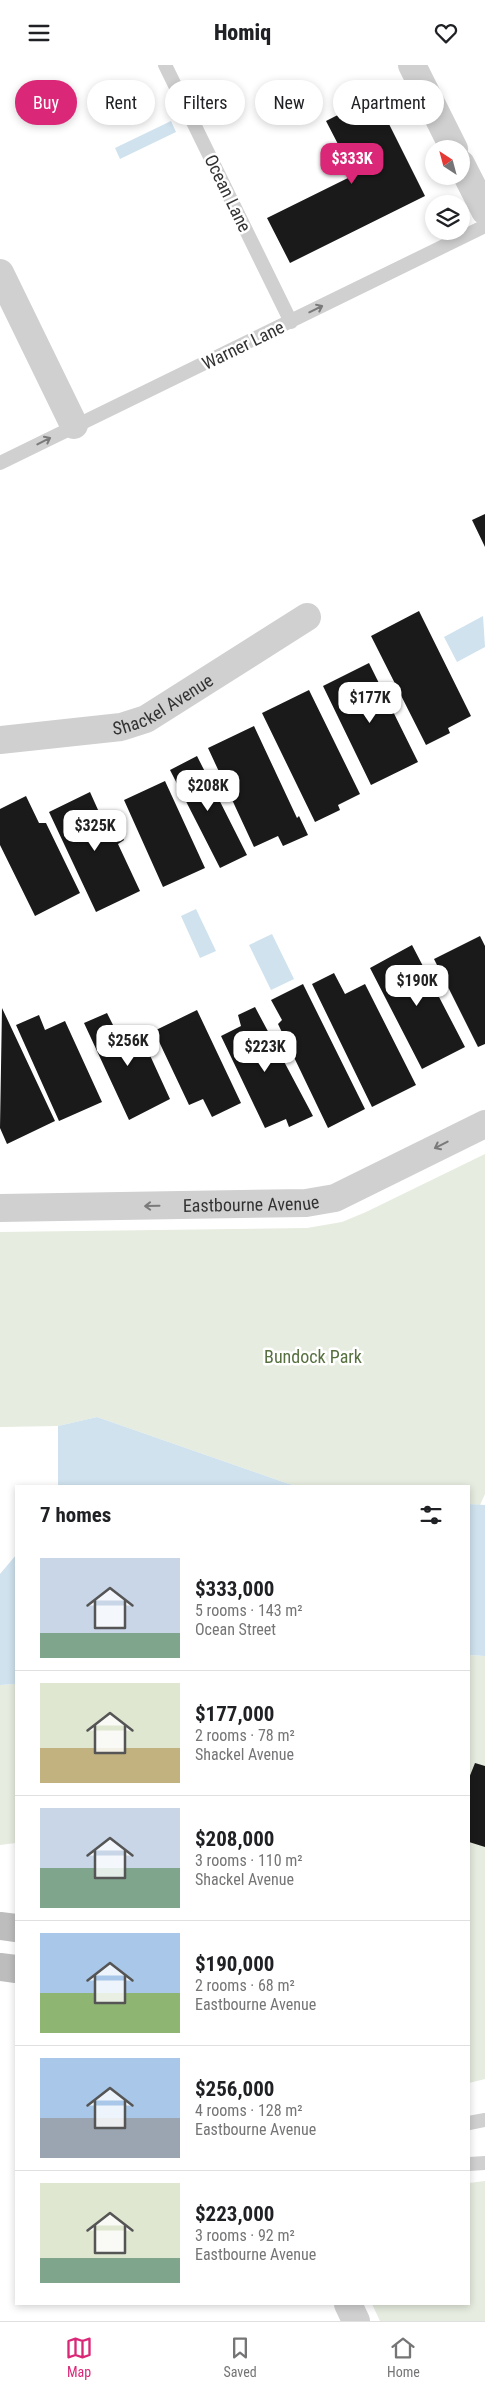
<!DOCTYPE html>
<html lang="en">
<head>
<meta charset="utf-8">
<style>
  body { margin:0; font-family:"Roboto Condensed",sans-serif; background:#f2f2f2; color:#202124; height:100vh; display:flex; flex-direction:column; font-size:19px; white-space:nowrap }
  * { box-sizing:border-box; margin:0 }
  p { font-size:16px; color:#757577 }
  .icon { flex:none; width:28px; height:28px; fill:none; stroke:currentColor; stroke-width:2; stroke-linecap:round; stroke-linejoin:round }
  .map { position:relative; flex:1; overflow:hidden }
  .details { position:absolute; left:15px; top:1420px; width:455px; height:820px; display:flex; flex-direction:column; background:#fff; border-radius:0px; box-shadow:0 2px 8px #0003 }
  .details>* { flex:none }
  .banner { position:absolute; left:15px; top:15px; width:455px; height:45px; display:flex; gap:10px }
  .needle { width:32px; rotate:324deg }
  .tools { position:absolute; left:425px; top:75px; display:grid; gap:10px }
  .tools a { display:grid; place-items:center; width:45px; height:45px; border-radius:50%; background:#fff; box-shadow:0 2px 8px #0003; font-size:25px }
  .price { position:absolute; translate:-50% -42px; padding:0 11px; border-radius:10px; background:#fff; color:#222; font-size:16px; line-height:32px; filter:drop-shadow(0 1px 2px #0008) }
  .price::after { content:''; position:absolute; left:50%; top:30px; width:15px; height:11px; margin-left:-8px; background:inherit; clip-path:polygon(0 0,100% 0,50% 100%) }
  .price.on { background:#db2777; color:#fff }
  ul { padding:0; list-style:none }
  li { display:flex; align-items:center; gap:15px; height:125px; padding:0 25px }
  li+li { border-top:1px solid #e0e0e0 }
  li span { display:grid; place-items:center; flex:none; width:140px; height:100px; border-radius:0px; color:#555 }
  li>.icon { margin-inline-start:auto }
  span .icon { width:60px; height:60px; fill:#fffc; stroke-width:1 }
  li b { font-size:21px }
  h2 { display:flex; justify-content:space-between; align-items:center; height:60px; padding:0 25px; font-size:21px }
  .tag { padding:0 18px; border-radius:22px; background:#fff; box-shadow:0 2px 8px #0003; font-size:18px; line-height:45px }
  .tag.on { background:#db2777; color:#fff }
  header { display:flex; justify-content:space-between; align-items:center; height:65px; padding:0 25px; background:#fff; font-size:22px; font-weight:800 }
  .tabs { display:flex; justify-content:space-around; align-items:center; height:70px; border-top:1px solid #e0e0e0; background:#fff; font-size:14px; color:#757577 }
  .tabs a { display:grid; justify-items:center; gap:2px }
  .tabs .on { color:#db2777 }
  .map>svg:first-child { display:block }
  .green { fill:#e6ecdf }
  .water { fill:#cfe2ee }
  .building { fill:#1a1a1a }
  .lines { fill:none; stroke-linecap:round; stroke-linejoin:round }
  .lane { stroke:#d0d0d0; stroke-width:14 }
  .street { stroke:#d0d0d0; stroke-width:28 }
  .secondary { stroke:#bdbdbd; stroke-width:28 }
  .oneway { stroke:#7a7a7a }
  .labels { text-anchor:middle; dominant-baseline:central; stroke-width:5; stroke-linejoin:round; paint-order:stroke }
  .street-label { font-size:18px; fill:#333; stroke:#fff }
  .park-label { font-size:18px; fill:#56703f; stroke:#fff }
</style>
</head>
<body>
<header><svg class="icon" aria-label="menu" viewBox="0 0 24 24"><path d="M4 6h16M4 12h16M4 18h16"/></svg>Homiq<svg class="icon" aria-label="heart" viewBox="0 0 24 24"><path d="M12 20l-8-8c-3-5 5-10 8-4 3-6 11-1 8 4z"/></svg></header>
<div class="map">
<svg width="485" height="2256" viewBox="0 0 485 2256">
  <rect width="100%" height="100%" fill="#fff"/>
  <!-- green -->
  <path class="green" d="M485 1089V1429L480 1440 469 1439V1421H299L289 1419 97 1352 58 1361 0 1362V1167L307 1163 342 1157 366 1147Z
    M469 1590 485 1591V2014L469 2018Z
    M16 1619V1778L0 1780V1620Z
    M485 2116V2256H380L372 2239H469V2118Z"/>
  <!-- water -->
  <path class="water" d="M171 56 176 67 120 94 115 83Z
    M483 551 485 582 457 597 444 572Z
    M196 844 216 886 200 893 181 851Z
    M272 869 294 914 271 925 249 880Z
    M97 1352 289 1419 299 1421H58V1361Z
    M469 1439 485 1440V1591L469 1590Z
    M16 1490V1619L0 1620V1509Z"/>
  <!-- building -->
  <path class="building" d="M375 31 425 131 290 198 267 153 354 110 326 56Z
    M485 449V482L472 455Z
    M419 546 471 651 448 663 450 668 426 680 371 571Z
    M369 598 418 697 371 720 323 621Z
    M309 625 360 729 338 740 340 745 315 757 262 648Z
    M254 661 297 753 299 751 308 770 283 781 278 771 254 782 208 683Z
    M197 691 247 790 220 803 170 705Z
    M165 716 205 803 163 822 124 735Z
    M90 727 103 756 113 751 124 775 118 779 140 826 96 847 49 747Z
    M26 731 39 758H46L80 828 35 851 0 780V744Z
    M480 871 485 881V979L478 982 434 894Z
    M412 880 465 982 422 1004 370 903Z
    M334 908 345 929 365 919 416 1020 372 1042 312 919Z
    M303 919 365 1044 328 1063 278 959 282 955 271 935Z
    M255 942 313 1051 289 1062 286 1054 265 1063 221 971 241 961 238 950Z
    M2 943 55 1056 7 1079 0 1063Z
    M197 945 241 1038 212 1052 203 1034 189 1040 154 966Z
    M107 948 118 970 137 962 170 1034 129 1055 84 958Z
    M39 950 45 965 65 956 102 1037 59 1056 16 960Z
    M475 1698 485 1701V1782L469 1777V1713Z"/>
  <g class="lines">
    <!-- lane -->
    <path class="lane" d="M165 0 291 257
      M0 398 485 161
      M469 2058 485 2055
      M469 2099 485 2098"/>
    <!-- street -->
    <g class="street">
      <path d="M412 0 454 84"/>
      <path d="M461 99 485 146"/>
      <path d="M0 208 74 360"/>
      <path id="s1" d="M0 675 121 662 146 654 307 552"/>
      <path id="s2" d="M0 1143 306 1138 335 1133 485 1059"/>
      <path d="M348 2239 356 2256"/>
    </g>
    <!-- secondary -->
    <path class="secondary" d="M0 1861 16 1863
      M0 1902 16 1904"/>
  </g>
  <!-- one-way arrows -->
  <defs><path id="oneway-shaft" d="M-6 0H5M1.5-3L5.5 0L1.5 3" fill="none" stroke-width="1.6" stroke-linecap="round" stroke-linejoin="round" transform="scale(1.25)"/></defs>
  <g class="oneway">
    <use href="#oneway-shaft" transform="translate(316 244) rotate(-26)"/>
    <use href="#oneway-shaft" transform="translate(44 376) rotate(-27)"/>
    <use href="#oneway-shaft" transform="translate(441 1080) rotate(153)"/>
    <use href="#oneway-shaft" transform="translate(152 1141) rotate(179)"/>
  </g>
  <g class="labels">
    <!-- street labels -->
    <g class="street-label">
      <text transform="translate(228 128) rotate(64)">Ocean Lane</text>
      <text transform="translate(243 280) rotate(-26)">Warner Lane</text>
      <text stroke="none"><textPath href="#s1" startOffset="169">Shackel Avenue</textPath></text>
      <text stroke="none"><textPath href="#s2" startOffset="251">Eastbourne Avenue</textPath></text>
    </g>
    <!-- park labels -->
    <g class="park-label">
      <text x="313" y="1291">Bundock Park</text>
    </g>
  </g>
</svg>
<div class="tools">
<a><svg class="needle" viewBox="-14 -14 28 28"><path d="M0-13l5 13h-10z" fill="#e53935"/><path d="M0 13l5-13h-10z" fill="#757577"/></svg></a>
<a><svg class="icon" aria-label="layers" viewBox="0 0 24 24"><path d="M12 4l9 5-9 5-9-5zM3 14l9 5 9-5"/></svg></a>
</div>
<b class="price on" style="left:352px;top:120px">$333K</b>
<b class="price" style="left:370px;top:659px">$177K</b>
<b class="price" style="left:208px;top:747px">$208K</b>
<b class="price" style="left:95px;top:787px">$325K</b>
<b class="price" style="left:417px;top:942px">$190K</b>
<b class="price" style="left:128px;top:1002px">$256K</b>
<b class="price" style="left:265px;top:1008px">$223K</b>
<div class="banner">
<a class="tag on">Buy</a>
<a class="tag">Rent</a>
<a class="tag">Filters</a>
<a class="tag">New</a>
<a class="tag">Apartment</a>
</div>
<section class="details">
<h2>7 homes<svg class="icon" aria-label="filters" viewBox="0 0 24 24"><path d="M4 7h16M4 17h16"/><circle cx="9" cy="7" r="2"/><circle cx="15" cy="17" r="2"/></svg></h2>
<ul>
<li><span style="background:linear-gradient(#c9d6e8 75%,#7fa58c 0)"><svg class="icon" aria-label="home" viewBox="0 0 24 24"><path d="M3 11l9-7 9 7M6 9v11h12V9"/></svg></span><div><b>$333,000</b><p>5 rooms · 143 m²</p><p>Ocean Street</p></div></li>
<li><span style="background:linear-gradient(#dfe7d0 65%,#c2b280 0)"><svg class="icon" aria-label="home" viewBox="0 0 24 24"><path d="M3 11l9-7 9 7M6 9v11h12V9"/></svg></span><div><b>$177,000</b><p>2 rooms · 78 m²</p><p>Shackel Avenue</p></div></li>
<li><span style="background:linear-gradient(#c9d6e8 60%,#7fa58c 0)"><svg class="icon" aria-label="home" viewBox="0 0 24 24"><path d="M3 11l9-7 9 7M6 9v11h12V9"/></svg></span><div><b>$208,000</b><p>3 rooms · 110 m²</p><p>Shackel Avenue</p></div></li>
<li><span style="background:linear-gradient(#a9c7e8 60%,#8fb573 0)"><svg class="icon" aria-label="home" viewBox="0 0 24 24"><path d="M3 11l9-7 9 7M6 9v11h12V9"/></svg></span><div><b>$190,000</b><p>2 rooms · 68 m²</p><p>Eastbourne Avenue</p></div></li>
<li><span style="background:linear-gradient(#a9c7e8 60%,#9aa5b1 0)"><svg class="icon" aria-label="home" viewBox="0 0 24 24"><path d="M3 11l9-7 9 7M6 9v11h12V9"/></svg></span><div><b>$256,000</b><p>4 rooms · 128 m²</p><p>Eastbourne Avenue</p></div></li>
<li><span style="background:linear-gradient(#dfe7d0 75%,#7fa58c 0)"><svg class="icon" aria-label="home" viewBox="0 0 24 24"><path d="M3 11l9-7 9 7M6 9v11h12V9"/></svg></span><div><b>$223,000</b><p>3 rooms · 92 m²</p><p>Eastbourne Avenue</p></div></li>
</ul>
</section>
</div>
<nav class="tabs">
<a class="on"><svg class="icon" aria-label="map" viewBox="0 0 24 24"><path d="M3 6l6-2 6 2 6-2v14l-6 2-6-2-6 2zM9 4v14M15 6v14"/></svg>Map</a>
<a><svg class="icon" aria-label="saved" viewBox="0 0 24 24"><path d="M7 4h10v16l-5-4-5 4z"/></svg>Saved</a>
<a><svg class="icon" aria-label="home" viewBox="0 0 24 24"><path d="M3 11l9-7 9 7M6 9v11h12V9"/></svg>Home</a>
</nav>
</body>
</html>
